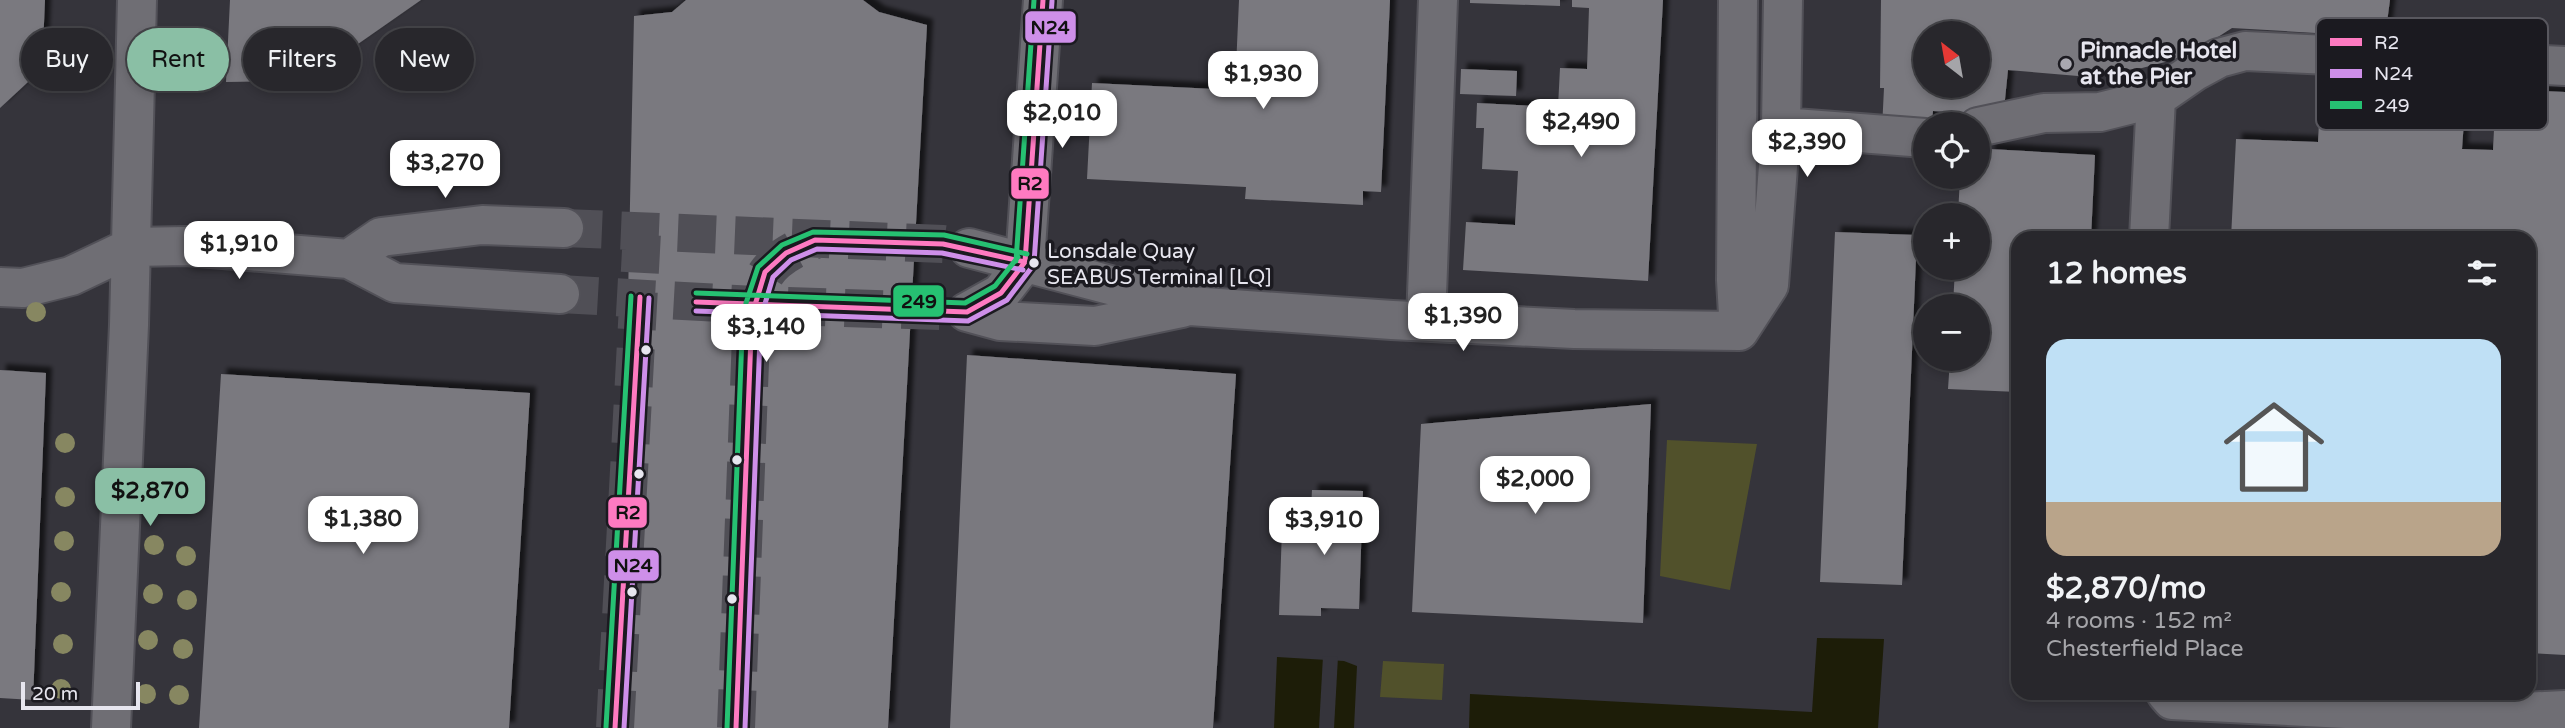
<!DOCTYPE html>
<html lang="en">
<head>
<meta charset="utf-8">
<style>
  body { margin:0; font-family:"Varela Round",sans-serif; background:#302f34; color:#f1f3f6; height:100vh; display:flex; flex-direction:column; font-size:26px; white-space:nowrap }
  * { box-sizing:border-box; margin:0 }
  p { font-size:23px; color:#a5a5a9 }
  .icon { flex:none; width:38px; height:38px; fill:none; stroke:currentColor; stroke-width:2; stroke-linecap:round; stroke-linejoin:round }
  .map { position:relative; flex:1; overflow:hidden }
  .panel { position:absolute; left:2011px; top:231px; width:525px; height:469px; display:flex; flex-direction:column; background:#28272c; border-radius:21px; box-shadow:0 4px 10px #0003,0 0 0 2px #444448 }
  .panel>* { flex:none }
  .banner { position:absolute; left:21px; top:28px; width:665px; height:63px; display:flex; gap:14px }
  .needle { width:46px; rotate:329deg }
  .fabs { position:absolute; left:1913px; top:21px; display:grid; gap:14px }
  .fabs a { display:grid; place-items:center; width:77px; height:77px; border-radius:50%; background:#28272c; box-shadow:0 4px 10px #0003,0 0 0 2px #444448; font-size:35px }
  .scale { position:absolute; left:21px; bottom:18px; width:119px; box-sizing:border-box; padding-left:7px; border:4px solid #e7e6ef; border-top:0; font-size:19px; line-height:24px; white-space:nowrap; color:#e7e6ef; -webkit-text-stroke:5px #1b1a20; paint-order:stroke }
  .price { position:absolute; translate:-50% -60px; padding:0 16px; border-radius:14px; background:#fff; color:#222; font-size:23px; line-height:46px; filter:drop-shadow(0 2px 4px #0008) }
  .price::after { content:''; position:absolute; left:50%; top:42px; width:21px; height:16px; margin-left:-10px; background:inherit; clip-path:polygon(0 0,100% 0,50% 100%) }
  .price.selected { background:#8abfa5; color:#111 }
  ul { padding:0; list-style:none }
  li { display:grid; align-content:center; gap:14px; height:371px; padding:0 35px }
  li+li { border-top:2px solid #444448 }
  li span { display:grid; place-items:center; height:217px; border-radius:21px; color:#555 }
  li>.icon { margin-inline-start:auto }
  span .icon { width:126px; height:126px; fill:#fffc; stroke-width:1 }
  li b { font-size:30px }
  h2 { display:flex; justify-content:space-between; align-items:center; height:84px; padding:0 35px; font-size:30px }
  .pill { padding:0 24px; border-radius:32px; background:#28272c; box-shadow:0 4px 10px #0003,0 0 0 2px #444448; font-size:24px; line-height:63px }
  .pill.selected { background:#8abfa5; color:#111 }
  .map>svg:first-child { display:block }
  .green { fill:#51512b }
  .water { fill:#1d1d08 }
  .pier { fill:#35343b }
  .building { fill:#7a797f; fill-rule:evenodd; filter:url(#shadow) }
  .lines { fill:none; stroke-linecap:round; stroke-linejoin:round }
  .minor-tunnel { stroke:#504f56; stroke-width:38; stroke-dasharray:38 19; stroke-linecap:butt }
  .minor-casing { stroke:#525158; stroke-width:42 }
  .minor { stroke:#6f6e74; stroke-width:38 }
  .bus-1-casing { stroke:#1b1a20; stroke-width:10 }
  .bus-2-casing { stroke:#1b1a20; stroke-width:10 }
  .bus-3-casing { stroke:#1b1a20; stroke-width:10 }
  .bus-1 { stroke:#fe7ac1; stroke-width:5 }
  .bus-2 { stroke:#ce8fe9; stroke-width:5 }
  .bus-3 { stroke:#26c172; stroke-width:5 }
  .tree { fill:#878761 }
  .poi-dot { fill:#a9a8b0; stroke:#1b1a20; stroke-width:2.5 }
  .bus-dot { fill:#e7e6ef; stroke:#1b1a20; stroke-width:2.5 }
  .labels { text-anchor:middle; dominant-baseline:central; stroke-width:7; stroke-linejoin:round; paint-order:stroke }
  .bus-label { font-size:21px; fill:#e7e6ef; stroke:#1b1a20; text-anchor:start }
  .poi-label { font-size:23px; font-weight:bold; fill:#e7e6ef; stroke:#1b1a20; text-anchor:start }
  .key { fill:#1b1a20; stroke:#58575e; stroke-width:2 }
  .key-label { font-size:19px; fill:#e7e6ef }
  .line-badge { stroke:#1b1a20; stroke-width:2.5 }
  .pale-badge-label { font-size:19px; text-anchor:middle; font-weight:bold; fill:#111 }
</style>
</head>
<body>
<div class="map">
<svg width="2565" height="728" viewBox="0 0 2565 728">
  <defs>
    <filter id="shadow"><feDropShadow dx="6" dy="-6" stdDeviation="2" flood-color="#0009"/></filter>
  </defs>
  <rect width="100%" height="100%" fill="#35343b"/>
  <!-- green -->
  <path class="green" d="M1667 440 1757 444 1730 590 1660 576Z
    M1383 661 1444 664 1442 700 1380 697Z"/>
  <!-- water -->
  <path class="water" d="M1817 638 1884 639 1878 728H1469L1470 694 1812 712Z
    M1277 657 1344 661 1357 666 1354 728H1274Z"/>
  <!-- pier -->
  <path class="pier" d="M1323 656 1338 657 1334 728H1319Z"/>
  <!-- building -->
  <path class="building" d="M0 0H45L42 69 0 108Z
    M230 0H421L305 81 226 82Z
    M686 0H863L879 12 927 25 888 728H605L626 391 634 16 672 12Z
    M1239 0H1390L1381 192 1363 191V205L1245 199 1246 187 1087 179 1092 83 1235 90Z
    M1470 0H1560V6L1470 3Z
    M1572 0H1663L1648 281 1463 270 1466 222 1515 225 1518 171 1482 169 1484 128H1476L1477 103 1558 107 1560 68 1587 69 1589 8 1572 7Z
    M1881 0H2390L2385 37 2232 28 2196 51 2169 61 2142 68 2078 76 2008 70 2003 119 1951 118V112L1933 111 1932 122 1882 129 1884 88H1880ZM1925 33H1978V86H1925Z
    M1461 69 1517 71 1516 96 1460 94Z
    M2496 89 2565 92V655L2529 653V238H2231L2236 139 2318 142 2320 102 2441 105 2465 107 2462 149 2493 150Z
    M1989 149 2095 155 2091 238H2018V392L1948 389 1950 359H1978V306H1953L1955 268H1978V215H1958L1960 177H1978V168H1988Z
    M1835 232 1917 235 1902 585 1820 582Z
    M967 355 1236 374 1213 728H950Z
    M0 370 46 373 33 700 0 698Z
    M221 374 530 393 509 728H199Z
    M1651 404 1643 623 1412 612 1421 424Z
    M1312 490 1363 491 1359 609 1321 608V616L1279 615 1282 529H1310Z"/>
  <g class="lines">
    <!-- minor-tunnel -->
    <path class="minor-tunnel" d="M564 228 943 244 969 248
      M560 294 755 305 967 312
      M615 728 642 232
      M736 728 751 336C758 278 760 264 815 240"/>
    <!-- minor casing -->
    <g class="minor-casing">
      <path id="minor" d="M1738 0 1736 280 1739 331
        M1781 127 1925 138
        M1978 127 2044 113 2100 112 2156 98 2195 71 2219 58 2245 51 2565 66
        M2149 238 2156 98
        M969 248 1190 306 1392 320 1574 329 1739 331
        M349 259 381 237 482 225 564 228
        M1025 262 1043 0
        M0 287 23 288 71 276 132 247 186 246 349 259 395 283 560 294
        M967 312 1000 321 1095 326 1182 308
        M967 312 1001 293 1025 262
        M1426 321 1438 0
        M1739 331 1769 285 1781 127 1783 0
        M2166 693 2172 700 2461 715 2565 710
        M111 728 129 325 137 0"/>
    </g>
    <!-- minor -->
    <use href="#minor" class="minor"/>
    <!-- bus-1 casing -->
    <g class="bus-1-casing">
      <path id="bus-1" d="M1025 262 1043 0
        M696 302 967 312 1001 293 1025 262
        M615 728 640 297
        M736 728 751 336 755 305 765 272 786 253 815 240 943 244 1025 262"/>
    </g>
    <!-- bus-2 casing -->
    <g class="bus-2-casing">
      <path id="bus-2" d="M1034 263 1052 1
        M696 311 968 321 1007 300 1032 267
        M624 728 649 298
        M745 728 760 337 764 307 773 277 791 260 817 249 942 253 1023 270"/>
    </g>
    <!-- bus-3 casing -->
    <g class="bus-3-casing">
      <path id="bus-3" d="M1016 261 1034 0
        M696 293 965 303 995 286 1018 257
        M606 727 631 296
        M727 728 742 336 746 303 758 267 782 245 813 232 944 235 1027 254"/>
    </g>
    <!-- bus-1 -->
    <use href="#bus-1" class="bus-1"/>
    <!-- bus-2 -->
    <use href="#bus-2" class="bus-2"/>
    <!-- bus-3 -->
    <use href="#bus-3" class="bus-3"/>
  </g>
  <!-- trees -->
  <g class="tree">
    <circle cx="36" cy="312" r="10"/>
    <circle cx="65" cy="443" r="10"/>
    <circle cx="65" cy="497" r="10"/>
    <circle cx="155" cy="502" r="10"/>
    <circle cx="64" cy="541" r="10"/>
    <circle cx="154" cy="545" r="10"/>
    <circle cx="186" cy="556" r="10"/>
    <circle cx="61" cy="592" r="10"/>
    <circle cx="153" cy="594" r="10"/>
    <circle cx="187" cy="600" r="10"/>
    <circle cx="148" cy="640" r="10"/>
    <circle cx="63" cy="644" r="10"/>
    <circle cx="183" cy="649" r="10"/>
    <circle cx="61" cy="689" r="10"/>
    <circle cx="146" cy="694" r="10"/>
    <circle cx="179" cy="695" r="10"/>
  </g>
  <!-- markers -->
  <circle class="poi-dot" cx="2066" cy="64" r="7"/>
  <g class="bus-dot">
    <circle cx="1034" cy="263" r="6"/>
    <circle cx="646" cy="350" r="6"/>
    <circle cx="737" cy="460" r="6"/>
    <circle cx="639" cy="474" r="6"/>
    <circle cx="632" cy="592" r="6"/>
    <circle cx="732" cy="599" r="6"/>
  </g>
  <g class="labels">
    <!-- bus labels -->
    <g class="bus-label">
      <text x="1047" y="251">Lonsdale Quay<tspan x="1047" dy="26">SEABUS Terminal [LQ]</tspan></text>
    </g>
    <!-- poi labels -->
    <g class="poi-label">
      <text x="2080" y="51">Pinnacle Hotel<tspan x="2080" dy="26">at the Pier</tspan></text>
    </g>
  </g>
  <!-- legend -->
  <rect x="2316" y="18" width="232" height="112" rx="10" class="key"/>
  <rect x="2330" y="38" width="32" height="8" fill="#fe7ac1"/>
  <rect x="2330" y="69" width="32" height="9" fill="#ce8fe9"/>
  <rect x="2330" y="101" width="32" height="8" fill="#26c172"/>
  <g class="key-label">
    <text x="2374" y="49">R2</text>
    <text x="2374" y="80">N24</text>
    <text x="2374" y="112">249</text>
  </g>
  <g class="line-badge">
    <rect x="1024" y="10" width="53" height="34" rx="7" fill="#ce8fe9"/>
    <rect x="1010" y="167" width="40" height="33" rx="7" fill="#fe7ac1"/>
    <rect x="892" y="284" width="53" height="34" rx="7" fill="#26c172"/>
    <rect x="607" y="496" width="41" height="33" rx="7" fill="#fe7ac1"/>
    <rect x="607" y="549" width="53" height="33" rx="7" fill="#ce8fe9"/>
  </g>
  <g class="pale-badge-label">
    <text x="1050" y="34">N24</text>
    <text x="1030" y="190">R2</text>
    <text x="919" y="308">249</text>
    <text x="628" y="519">R2</text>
    <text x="633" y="572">N24</text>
  </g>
</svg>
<div class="fabs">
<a><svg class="needle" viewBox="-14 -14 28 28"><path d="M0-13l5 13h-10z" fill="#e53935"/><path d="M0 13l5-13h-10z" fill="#a5a5a9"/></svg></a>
<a><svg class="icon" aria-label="locate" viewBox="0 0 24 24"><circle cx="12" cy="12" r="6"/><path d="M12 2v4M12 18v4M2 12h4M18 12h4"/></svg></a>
<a>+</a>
<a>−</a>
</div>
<div class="scale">20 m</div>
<b class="price" style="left:1263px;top:111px">$1,930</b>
<b class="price" style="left:1062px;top:150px">$2,010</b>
<b class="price" style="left:1581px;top:159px">$2,490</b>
<b class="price" style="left:1807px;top:179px">$2,390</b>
<b class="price" style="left:445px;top:200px">$3,270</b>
<b class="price" style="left:239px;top:281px">$1,910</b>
<b class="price" style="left:1463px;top:353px">$1,390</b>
<b class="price" style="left:766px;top:364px">$3,140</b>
<b class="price" style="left:1535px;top:516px">$2,000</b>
<b class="price selected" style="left:150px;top:528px">$2,870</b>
<b class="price" style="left:363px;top:556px">$1,380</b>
<b class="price" style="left:1324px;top:557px">$3,910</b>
<div class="banner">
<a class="pill">Buy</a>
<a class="pill selected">Rent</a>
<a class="pill">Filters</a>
<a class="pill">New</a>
</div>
<section class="panel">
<h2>12 homes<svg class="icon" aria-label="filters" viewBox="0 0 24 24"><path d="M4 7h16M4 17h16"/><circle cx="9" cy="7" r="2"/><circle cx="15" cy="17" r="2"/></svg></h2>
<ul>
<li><span style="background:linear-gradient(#bfe0f5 75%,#b9a48a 0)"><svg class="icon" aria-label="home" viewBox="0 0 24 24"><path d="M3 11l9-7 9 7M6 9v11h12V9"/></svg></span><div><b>$2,870/mo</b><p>4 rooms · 152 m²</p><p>Chesterfield Place</p></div></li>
</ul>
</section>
</div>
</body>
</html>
